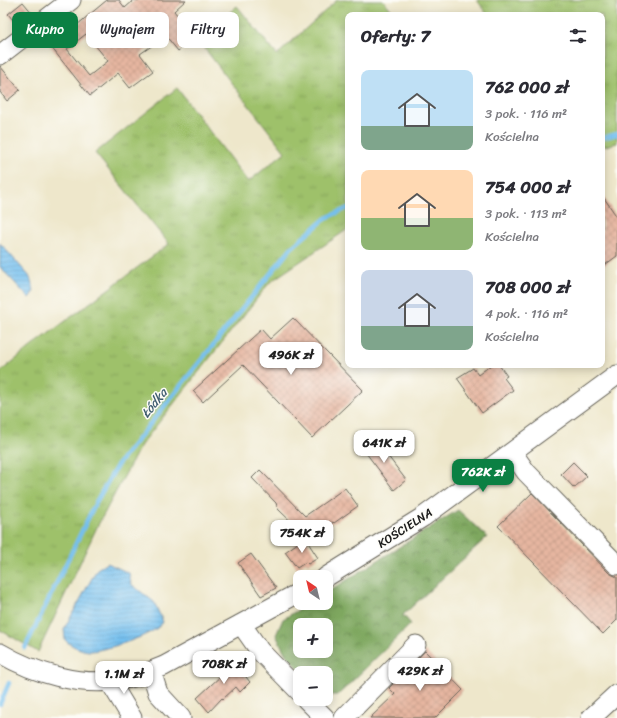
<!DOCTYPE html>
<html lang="pl">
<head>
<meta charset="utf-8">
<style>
  body { margin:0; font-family:Sriracha,sans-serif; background:#f2f2f3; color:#2b2b33; height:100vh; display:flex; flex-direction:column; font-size:15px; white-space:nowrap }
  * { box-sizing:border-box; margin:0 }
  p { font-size:13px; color:#7c7c81 }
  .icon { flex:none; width:22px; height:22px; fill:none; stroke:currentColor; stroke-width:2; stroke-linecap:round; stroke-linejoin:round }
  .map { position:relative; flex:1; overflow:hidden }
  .details { position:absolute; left:345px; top:12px; width:260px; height:356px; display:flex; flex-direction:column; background:#fff; border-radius:8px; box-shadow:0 2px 10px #0003 }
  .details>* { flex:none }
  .hud { position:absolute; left:12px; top:12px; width:273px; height:36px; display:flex; gap:8px }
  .needle { width:26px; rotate:325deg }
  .buttons { position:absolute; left:293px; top:570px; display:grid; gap:8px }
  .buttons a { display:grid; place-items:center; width:40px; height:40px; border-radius:8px; background:#fff; box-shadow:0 2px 10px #0003; font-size:20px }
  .price { position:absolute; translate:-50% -34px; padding:0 9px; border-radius:8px; background:#fff; color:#222; font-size:13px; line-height:26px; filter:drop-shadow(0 1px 2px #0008) }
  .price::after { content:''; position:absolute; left:50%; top:24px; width:12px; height:9px; margin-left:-6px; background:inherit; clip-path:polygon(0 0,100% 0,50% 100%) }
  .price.current { background:#0b8043; color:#fff }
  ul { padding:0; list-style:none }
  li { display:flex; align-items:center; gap:12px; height:100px; padding:0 16px }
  li span { display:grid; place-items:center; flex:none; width:112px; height:80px; border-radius:8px; color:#555 }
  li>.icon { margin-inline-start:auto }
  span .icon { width:48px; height:48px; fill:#fffc; stroke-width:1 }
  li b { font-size:17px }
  h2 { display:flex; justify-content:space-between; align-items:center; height:48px; padding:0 16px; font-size:17px }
  .chip { padding:0 14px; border-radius:8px; background:#fff; box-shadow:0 2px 10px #0003; font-size:14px; line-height:36px }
  .chip.current { background:#0b8043; color:#fff }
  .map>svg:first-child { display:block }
  .grass { fill:url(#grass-tufts); stroke:#5d6e44 }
  .forest { fill:url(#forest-crowns); stroke:#4d623e; fill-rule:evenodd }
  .water { fill:url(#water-rules); stroke:#486e85 }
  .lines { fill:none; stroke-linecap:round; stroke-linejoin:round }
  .stream { stroke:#74bfee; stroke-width:4.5 }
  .building { fill:url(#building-cross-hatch); fill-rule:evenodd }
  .minor-casing { stroke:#666359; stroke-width:21 }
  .minor { stroke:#fff; stroke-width:19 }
  .labels { text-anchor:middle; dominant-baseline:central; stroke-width:3; stroke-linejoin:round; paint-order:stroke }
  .street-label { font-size:12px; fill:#1c1c1c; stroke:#fdfcf7 }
  .water-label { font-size:13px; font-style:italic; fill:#3f5d70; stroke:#fdfcf7 }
</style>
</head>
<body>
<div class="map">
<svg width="617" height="718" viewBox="0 0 617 718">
  <defs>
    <pattern id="grass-tufts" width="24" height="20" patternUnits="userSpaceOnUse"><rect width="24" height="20" fill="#9ec16b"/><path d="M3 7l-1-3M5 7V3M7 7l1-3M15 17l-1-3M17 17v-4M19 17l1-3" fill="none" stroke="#88a55c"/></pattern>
    <pattern id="forest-crowns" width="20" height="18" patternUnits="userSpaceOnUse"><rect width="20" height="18" fill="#7ea75f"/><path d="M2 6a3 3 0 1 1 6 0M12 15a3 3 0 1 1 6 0" fill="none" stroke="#66874e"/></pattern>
    <pattern id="water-rules" width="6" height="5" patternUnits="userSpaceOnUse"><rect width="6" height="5" fill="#74bfee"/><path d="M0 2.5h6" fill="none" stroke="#64a4cc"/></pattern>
    <pattern id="building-cross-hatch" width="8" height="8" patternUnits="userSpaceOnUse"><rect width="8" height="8" fill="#e6b6a0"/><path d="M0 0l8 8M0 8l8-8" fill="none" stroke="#c59c89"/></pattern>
  </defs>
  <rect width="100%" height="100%" fill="#fdfcf7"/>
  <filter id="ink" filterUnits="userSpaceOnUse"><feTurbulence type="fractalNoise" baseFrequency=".025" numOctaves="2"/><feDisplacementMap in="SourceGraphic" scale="8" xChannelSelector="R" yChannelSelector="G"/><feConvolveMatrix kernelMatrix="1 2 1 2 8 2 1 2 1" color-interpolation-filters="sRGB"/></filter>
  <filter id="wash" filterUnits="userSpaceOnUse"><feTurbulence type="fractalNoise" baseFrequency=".012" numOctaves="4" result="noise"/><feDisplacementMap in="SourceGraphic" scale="16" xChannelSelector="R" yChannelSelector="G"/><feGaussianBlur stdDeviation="0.9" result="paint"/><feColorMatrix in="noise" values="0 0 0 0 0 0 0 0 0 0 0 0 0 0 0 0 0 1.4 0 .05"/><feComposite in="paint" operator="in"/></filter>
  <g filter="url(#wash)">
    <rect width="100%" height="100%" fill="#eee7cb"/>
    <!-- grass -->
    <path class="grass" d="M337 0H383L396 15H348V229L270 282 141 445 97 527 38 652 0 630V372L32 346 169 244 95 153 177 88 248 182 285 152 198 40 237 6 277 55Z
      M477 0H617V143L602 147V15H486L487 14Z"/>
    <!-- forest -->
    <path class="forest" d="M458 510 487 537 403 615 411 624 338 695H326V673H303L286 655 276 635 283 619 310 603H326V593ZM300 625H326V651H300Z"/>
    <!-- water -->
    <path class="water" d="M0 243 30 277 34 291 29 298 0 267Z
      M107 563 129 573 131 584 154 602 163 622C156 635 106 650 91 651 82 651 71 646 65 640L64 629 97 569Z"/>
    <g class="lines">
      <!-- stream -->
      <path class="stream" d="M602 138 617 134
        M25 648 96 502 118 464 291 248 326 218 348 208
        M0 704 9 683"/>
    </g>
    <g id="blocks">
      <!-- building -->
      <path class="building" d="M107 0H119L125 8 134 0H186L174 11 195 37 178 51 166 36 140 54 153 71 130 88 118 73 90 96 43 37 64 21 71 30ZM86 34 108 61 89 76 67 49Z
        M23 2 33 14 18 26 8 14Z
        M0 66 20 90 7 101 0 92Z
        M602 195 617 217V256L602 267Z
        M293 318 363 390 312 438 243 365 203 402 193 391 261 329 270 339Z
        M491 365H499L507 376 504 378 513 390 482 413 457 378 473 368 478 375Z
        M375 439 406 480 394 490 363 449Z
        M573 462 587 476 574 488 561 474Z
        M260 470 305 516 345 488 358 506 334 523 333 522 308 538 278 509 276 503 252 478Z
        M532 493 609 573 617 577V620L603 634 498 526Z
        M305 538 318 558 308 564 306 562 297 568 285 552Z
        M251 554 276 588 261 596 238 563Z
        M425 651 463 690 435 718H370L395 694 389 688Z
        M229 659 238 667 250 682 240 692 236 687 223 699 222 698 209 712 197 698 223 674 218 669Z"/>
    </g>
  </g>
  <g filter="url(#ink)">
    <use href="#blocks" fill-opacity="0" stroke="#666359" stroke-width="1"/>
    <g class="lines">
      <!-- minor casing -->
      <g class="minor-casing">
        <path id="minor" d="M0 55 71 0
          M512 452 526 472 617 565
          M326 577 423 517 617 375
          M241 624 260 651 300 692
          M0 653C34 673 80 687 120 680 136 677 150 672 164 666L300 592
          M151 671 158 693 181 718
          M109 680 132 718
          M306 699 325 718
          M344 718 416 645
          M591 718 617 694"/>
      </g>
      <!-- minor -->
      <use href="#minor" class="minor"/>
    </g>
  </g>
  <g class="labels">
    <!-- street labels -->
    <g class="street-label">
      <text transform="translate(405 528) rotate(-33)">KOŚCIELNA</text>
    </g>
    <!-- water labels -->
    <g class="water-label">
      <text transform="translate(154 403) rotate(-51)">Łódka</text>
    </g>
  </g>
</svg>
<div class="buttons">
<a><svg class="needle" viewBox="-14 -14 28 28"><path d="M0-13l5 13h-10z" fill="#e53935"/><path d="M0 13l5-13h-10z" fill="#7c7c81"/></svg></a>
<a>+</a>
<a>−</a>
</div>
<b class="price" style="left:291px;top:376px">496K zł</b>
<b class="price" style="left:384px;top:464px">641K zł</b>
<b class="price current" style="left:483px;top:493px">762K zł</b>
<b class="price" style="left:302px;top:554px">754K zł</b>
<b class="price" style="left:224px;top:685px">708K zł</b>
<b class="price" style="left:420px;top:692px">429K zł</b>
<b class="price" style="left:124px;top:695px">1.1M zł</b>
<div class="hud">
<a class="chip current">Kupno</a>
<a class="chip">Wynajem</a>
<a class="chip">Filtry</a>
</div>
<section class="details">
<h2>Oferty: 7<svg class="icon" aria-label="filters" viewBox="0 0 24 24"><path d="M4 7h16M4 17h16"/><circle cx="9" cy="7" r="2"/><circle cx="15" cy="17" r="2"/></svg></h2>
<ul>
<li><span style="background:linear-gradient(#bfe0f5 70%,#7fa58c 0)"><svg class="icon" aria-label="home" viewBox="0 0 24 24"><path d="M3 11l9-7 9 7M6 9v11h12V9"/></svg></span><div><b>762 000 zł</b><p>3 pok. · 116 m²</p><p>Kościelna</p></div></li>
<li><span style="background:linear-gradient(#ffd9b3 60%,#8fb573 0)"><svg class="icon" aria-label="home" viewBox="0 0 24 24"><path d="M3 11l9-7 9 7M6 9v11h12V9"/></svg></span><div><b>754 000 zł</b><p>3 pok. · 113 m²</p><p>Kościelna</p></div></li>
<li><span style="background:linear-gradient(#c9d6e8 70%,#7fa58c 0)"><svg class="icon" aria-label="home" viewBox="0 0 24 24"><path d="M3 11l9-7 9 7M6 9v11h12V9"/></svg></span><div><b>708 000 zł</b><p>4 pok. · 116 m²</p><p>Kościelna</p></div></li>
</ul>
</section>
</div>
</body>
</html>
